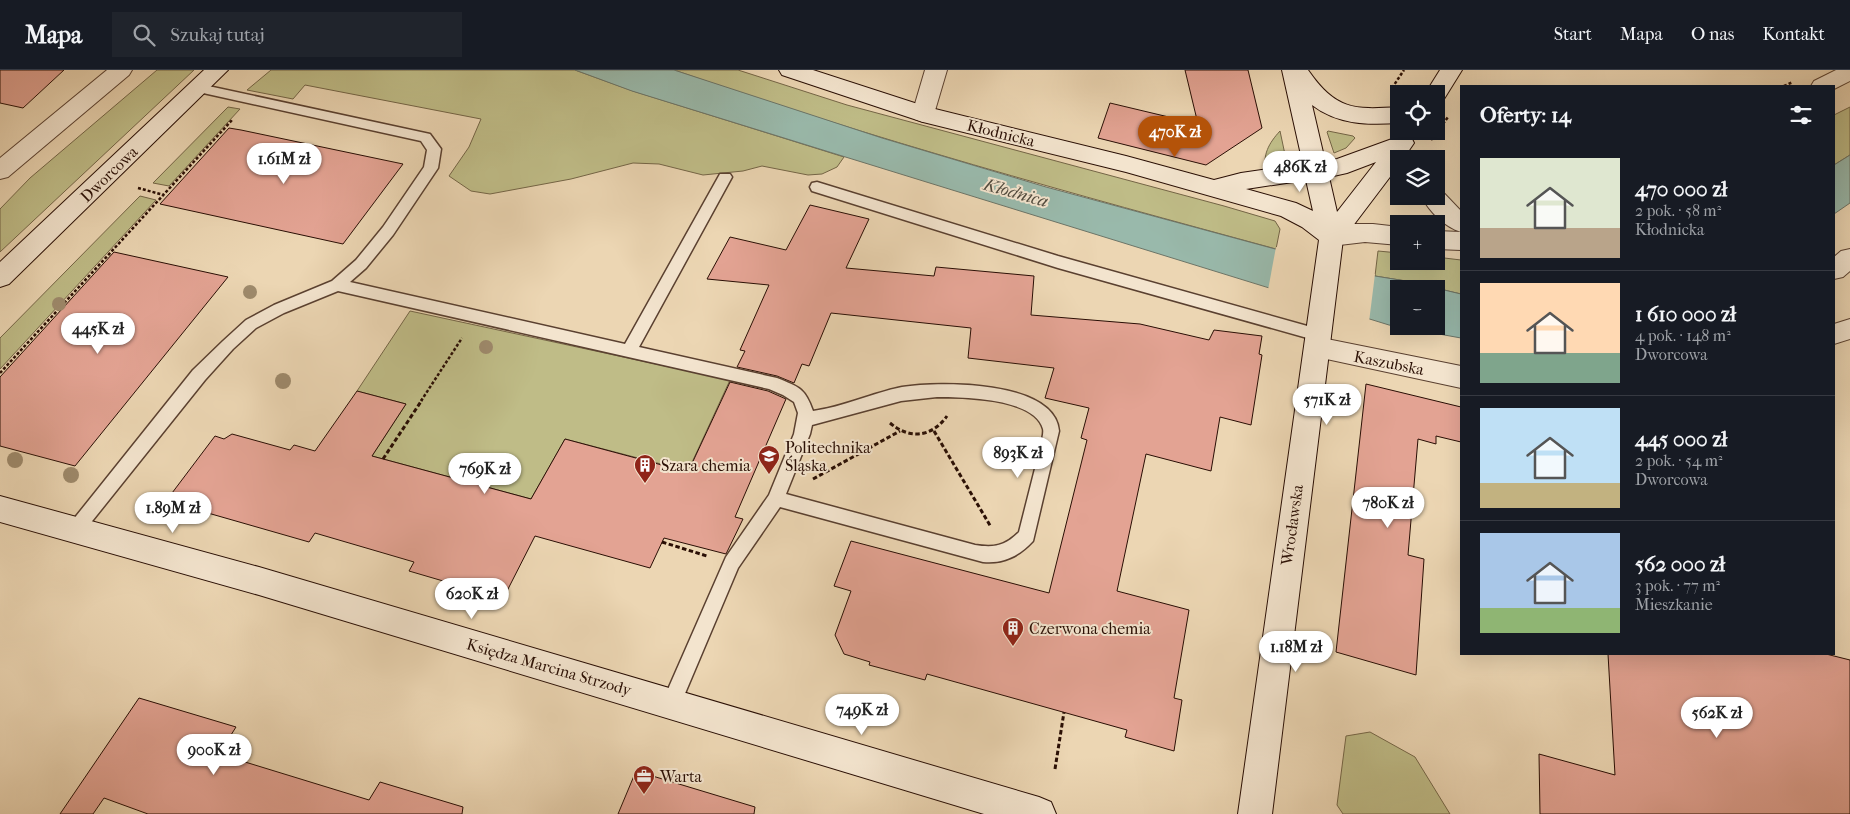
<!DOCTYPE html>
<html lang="pl">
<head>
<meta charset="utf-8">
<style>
  body { margin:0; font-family:"IM FELL French Canon",serif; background:#20242c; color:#f1f3f6; height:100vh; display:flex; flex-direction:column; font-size:19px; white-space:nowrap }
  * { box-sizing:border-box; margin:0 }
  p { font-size:16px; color:#9ea1a6 }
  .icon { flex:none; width:28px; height:28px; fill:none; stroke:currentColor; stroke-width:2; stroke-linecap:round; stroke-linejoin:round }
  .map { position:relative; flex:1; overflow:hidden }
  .details { position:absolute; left:1460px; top:15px; width:375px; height:570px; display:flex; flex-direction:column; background:#171b24; border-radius:0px; box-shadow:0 5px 20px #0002 }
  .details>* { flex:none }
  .tools { position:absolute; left:1390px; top:15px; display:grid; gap:10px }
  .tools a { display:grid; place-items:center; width:55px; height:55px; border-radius:0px; background:#171b24; box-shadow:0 5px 20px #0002; font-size:25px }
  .price { position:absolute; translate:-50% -42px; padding:0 11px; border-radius:18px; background:#fff; color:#222; font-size:16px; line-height:32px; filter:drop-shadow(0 1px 2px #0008) }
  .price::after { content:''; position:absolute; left:50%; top:30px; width:15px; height:11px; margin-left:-8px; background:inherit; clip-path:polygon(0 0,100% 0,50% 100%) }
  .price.on { background:#b45309; color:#fff }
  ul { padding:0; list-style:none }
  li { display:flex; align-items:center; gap:15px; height:125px; padding:0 20px }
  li+li { border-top:1px solid #363941 }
  li span { display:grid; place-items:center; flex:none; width:140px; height:100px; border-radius:0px; color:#555 }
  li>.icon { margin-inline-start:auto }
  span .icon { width:60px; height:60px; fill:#fffc; stroke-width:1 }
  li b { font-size:21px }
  h2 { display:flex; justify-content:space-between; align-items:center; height:60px; padding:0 20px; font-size:21px }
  header { display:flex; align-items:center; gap:30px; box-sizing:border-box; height:70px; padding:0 25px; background:#171b24; border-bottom:1px solid #363941 }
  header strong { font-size:24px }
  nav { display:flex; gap:28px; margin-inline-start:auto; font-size:18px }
  .search { width:350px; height:45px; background:#20242c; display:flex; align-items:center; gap:12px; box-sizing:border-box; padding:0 18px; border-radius:0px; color:#9ea1a6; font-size:19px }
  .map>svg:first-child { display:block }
  .green { fill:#bfbc87; stroke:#746546 }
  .water { fill:#99b9ab; stroke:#6c7568; fill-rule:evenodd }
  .pier { fill:#ecd6b3 }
  .building { fill:#e3a393; stroke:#290e04 }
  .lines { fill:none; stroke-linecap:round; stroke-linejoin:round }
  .lane-casing { stroke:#5a4030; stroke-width:3 }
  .street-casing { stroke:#5a4030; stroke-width:2 }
  .secondary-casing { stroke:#290e04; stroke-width:2 }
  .path-far1 { stroke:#290e04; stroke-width:2.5; stroke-dasharray:3 2; stroke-linecap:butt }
  .path { stroke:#290e04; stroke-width:3; stroke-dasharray:4.5 2.5; stroke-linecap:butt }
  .lane { fill:#f3e4ce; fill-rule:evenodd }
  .street { fill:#f3e4ce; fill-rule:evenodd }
  .secondary { fill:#f3e4ce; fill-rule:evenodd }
  .tree { fill:#9e8a6c }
  .labels { text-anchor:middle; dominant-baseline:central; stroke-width:4; stroke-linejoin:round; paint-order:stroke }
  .street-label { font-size:16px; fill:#290e04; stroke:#f3e4ce }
  .poi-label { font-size:16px; fill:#290e04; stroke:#f3e4ce; text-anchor:start }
  .water-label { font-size:18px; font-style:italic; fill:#504a3e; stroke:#f3e4ce }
</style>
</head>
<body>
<header>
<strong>Mapa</strong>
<div class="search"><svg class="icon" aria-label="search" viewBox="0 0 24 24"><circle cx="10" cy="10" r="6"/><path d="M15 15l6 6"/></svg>Szukaj tutaj</div>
<nav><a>Start</a><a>Mapa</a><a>O nas</a><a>Kontakt</a></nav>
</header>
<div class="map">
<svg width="1850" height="744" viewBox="0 0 1850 744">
  <rect width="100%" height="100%" fill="#ecd6b3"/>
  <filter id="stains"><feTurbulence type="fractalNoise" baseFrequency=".004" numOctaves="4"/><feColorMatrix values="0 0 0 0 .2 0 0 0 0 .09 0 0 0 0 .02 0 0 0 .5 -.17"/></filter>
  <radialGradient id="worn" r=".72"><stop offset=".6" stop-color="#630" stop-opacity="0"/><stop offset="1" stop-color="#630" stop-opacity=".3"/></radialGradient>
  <!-- green -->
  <path class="green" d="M157 0H194L0 182V139L30 108Z
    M271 0H575L633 21 844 87 837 97 822 104 808 105 762 96 743 101 703 105 659 94 633 93 571 109 490 124 471 121 449 106 469 77 481 49 305 15 293 29 247 20Z
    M674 0H738L847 35 1224 136 1275 151 1280 159 1276 179C1074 124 872 69 674 0Z
    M228 37 240 39 169 116 153 113Z
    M1850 37V85L1834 95V45Z
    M1280 61 1287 94 1285 98 1266 102C1262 85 1269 73 1280 61Z
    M1328 61 1353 66 1355 68 1346 78 1334 83 1327 62Z
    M140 126 156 130 0 299V268Z
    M1378 181 1399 183V191H1436V187L1461 190V224L1406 211 1375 206Z
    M410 241 730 310 688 401 565 369 531 429 372 386 406 334 357 321Z
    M1370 662 1415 687 1450 744H1343L1337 735 1346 666Z"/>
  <!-- water -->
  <path class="water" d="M575 0H674L882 68 1046 117 1375 206 1406 211 1461 224V268L1389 255 632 21ZM1399 219H1436V256H1399Z
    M1850 85V133L1834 144V95Z"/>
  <!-- pier -->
  <path class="pier" d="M1276 177 1375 204 1369 252 1268 220Z"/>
  <!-- building -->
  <path class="building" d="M0 0H64L23 38 0 33Z
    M1185 0H1248L1262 58 1206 95 1098 68 1110 33 1198 54Z
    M229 58 241 60 403 94 343 174 160 134Z
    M810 135 869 149 846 198 934 206 936 197 1034 206 1031 245 1140 254 1209 270 1214 260 1262 266 1259 284 1262 285 1251 355 1220 347 1211 401 1146 384 1117 521 1189 540 1174 628 1182 630 1174 681 1125 667 1127 660 927 604 925 610 869 595 870 592 844 584 835 565 851 521 834 516 851 471 1049 523 1087 370 1081 368 1089 338 1045 328 1054 298 968 288 971 258 831 243 809 296 802 294 794 313 777 306 737 297 745 281 740 280 769 215 707 209 730 167 786 180Z
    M114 182 228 207 75 396 0 376V307Z
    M730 312 768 321 786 329 735 447 743 449 726 484 664 468 650 498 535 466 507 521 472 510 467 518 409 501 414 492 315 463 309 472 166 431 215 366 224 369 232 364 290 380 294 375 315 381 357 321 406 334 372 386 531 429 565 369 688 402Z
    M1366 314 1461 337V372L1436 366V374L1418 369 1408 485 1424 489 1416 605 1336 582Z
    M1608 584H1826L1850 590V744H1540L1539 684 1615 705Z
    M139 628 236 657 219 684 369 730 380 712 463 737 462 744H148L104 728 93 744H60Z
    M636 701 755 737 754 744H618Z"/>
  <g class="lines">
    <!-- lane casing -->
    <g class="lane-casing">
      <path id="lane" d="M199 14 430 64 441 79 438 98 393 165 366 198 350 212 625 274 720 104H730L732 107 639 277 777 308C799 317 805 318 813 341 843 337 872 323 902 317 938 311 1055 310 1059 361L1033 471C1019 486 1004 494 983 492L780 437 738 498 678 640 671 642 664 640 662 633 726 487 769 425 794 364 798 343 794 332 783 325 769 319 338 221 284 243 256 258 233 279 205 310 81 465 75 468 69 465 66 460 69 455 193 300 223 271 246 250 274 235 332 211 356 190 383 157 424 97 427 80 421 71 194 21 193 18 194 15ZM937 327C962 327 1035 328 1043 359 1044 363 1042 368 1042 371L1019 462C1005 476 994 478 975 475L786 424 810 364 812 355 901 331Z
        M817 112 1058 186 1318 259 1323 261 1326 265 1323 269 1318 271 1058 198 812 121 810 117 812 113Z"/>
    </g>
    <!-- street casing -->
    <g class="street-casing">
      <path id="street" d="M107 0H132L129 5 8 107 0 109V88Z
        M925 0H947L934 44 931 49 923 52 915 49 912 44Z
        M1836 0H1850V11L1834 19V16H1811L1814 11Z
        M1436 118 1441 120 1461 141V180L1436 179V161L1461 162C1443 156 1430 142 1421 126H1436Z
        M1348 154H1373L1399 157V175L1365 172 1331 176 1322 173 1319 167 1322 161Z
        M1850 179V201L1843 207 1834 209V187L1841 181Z
        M1850 249V269L1834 274V254Z
        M1317 267 1461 296V318L1308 285 1304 278 1308 271Z"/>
    </g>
    <!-- secondary casing -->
    <g class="secondary-casing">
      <path id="secondary" d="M204 0H228L9 214 0 217V192Z
        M779 0H813L927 37 1126 86 1214 110 1241 103 1303 94 1282 0H1308C1336 40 1353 40 1399 37V53C1368 55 1338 55 1312 35L1325 91 1337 89 1403 65 1411 67 1414 73 1403 89H1399V95L1343 169 1272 744H1238L1319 170 1302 157 1281 146 1126 102 923 52 782 5ZM1376 92 1337 142 1329 107 1347 103ZM1306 110 1313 141 1296 133 1246 119Z
        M1440 0H1462L1444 29 1436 31V24H1425Z
        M0 426 259 497 1039 727 1051 732 1056 744H984L259 525 0 452Z"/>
    </g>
    <!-- path-far1 -->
    <path class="path-far1" d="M1784 16 1793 12
      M1392 18 1404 0
      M1431 70 1448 47
      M138 118 164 125
      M0 303 233 49
      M421 331 462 268"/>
    <!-- path -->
    <path class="path" d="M890 353C910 370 932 367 947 346
      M934 361 991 457
      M383 389 422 330
      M813 409 900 361
      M662 472 707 486
      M1055 699 1064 642"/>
    <!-- lane -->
    <use href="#lane" class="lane"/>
    <!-- street -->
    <use href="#street" class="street"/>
    <!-- secondary -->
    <use href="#secondary" class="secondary"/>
  </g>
  <!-- trees -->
  <g class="tree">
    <circle cx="250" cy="222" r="7"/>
    <circle cx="59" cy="234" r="7"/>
    <circle cx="486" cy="277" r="7"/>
    <circle cx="283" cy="311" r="8"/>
    <circle cx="15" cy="390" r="8"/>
    <circle cx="71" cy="405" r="8"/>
  </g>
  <!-- icons -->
  <defs>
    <g id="university-pin" transform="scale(1.125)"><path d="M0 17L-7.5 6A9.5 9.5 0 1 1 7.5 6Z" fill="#8f2418" stroke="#f3e4ce"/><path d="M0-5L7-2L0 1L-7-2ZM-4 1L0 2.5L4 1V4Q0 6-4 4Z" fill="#fff"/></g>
    <g id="building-pin" transform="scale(1.125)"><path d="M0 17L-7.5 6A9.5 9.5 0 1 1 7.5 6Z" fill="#8f2418" stroke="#f3e4ce"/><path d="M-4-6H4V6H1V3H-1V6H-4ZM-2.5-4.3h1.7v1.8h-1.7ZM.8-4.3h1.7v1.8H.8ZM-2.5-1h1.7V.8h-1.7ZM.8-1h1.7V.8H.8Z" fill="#fff"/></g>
    <g id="office-pin" transform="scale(1.125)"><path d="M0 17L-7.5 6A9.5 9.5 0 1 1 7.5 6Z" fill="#8f2418" stroke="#f3e4ce"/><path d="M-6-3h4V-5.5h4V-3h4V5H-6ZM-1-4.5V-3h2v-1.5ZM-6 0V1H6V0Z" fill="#fff"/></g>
  </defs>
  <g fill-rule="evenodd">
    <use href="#university-pin" x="769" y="386"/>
    <use href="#building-pin" x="645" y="395"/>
    <use href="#building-pin" x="1013" y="558"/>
    <use href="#office-pin" x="644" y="706"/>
  </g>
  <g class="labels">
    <!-- street labels -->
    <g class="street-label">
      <text transform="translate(1001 63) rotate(14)">Kłodnicka</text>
      <text transform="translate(109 104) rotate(-44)">Dworcowa</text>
      <text transform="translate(1389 293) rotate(11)">Kaszubska</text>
      <text transform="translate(1292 455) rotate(-82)">Wrocławska</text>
      <text transform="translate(549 597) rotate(16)">Księdza Marcina Strzody</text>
    </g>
    <!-- poi labels -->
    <g class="poi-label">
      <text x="785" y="377">Politechnika<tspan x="785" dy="18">Śląska</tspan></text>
      <text x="661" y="395">Szara chemia</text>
      <text x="1029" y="558">Czerwona chemia</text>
      <text x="660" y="706">Warta</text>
    </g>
    <!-- water labels -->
    <g class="water-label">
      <text transform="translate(1016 123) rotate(16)">Kłodnica</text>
    </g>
  </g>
  <rect width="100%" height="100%" filter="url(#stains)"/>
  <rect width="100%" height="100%" fill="url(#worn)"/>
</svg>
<div class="tools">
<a><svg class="icon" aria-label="locate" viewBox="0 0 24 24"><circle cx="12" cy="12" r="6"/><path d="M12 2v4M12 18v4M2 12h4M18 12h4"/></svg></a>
<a><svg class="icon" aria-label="layers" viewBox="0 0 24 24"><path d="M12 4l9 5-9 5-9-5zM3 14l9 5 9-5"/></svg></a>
<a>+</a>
<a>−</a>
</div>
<b class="price on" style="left:1175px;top:88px">470K zł</b>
<b class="price" style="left:284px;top:115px">1.61M zł</b>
<b class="price" style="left:1300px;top:123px">486K zł</b>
<b class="price" style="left:98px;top:285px">445K zł</b>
<b class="price" style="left:1327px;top:356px">571K zł</b>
<b class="price" style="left:1018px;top:409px">893K zł</b>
<b class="price" style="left:485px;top:425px">769K zł</b>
<b class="price" style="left:1388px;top:459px">780K zł</b>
<b class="price" style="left:173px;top:464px">1.89M zł</b>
<b class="price" style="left:472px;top:550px">620K zł</b>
<b class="price" style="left:1296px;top:603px">1.18M zł</b>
<b class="price" style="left:862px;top:666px">749K zł</b>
<b class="price" style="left:1717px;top:669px">562K zł</b>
<b class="price" style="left:214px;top:706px">900K zł</b>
<section class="details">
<h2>Oferty: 14<svg class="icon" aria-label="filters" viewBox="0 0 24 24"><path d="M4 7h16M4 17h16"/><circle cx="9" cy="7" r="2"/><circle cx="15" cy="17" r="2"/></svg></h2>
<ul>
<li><span style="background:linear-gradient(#dfe7d0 70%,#b9a48a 0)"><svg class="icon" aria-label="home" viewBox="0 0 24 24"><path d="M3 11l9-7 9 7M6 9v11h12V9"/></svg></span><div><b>470 000 zł</b><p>2 pok. · 58 m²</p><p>Kłodnicka</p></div></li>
<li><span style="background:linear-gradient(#ffd9b3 70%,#7fa58c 0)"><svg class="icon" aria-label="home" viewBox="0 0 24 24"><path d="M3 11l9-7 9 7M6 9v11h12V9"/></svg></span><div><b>1 610 000 zł</b><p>4 pok. · 148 m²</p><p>Dworcowa</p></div></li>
<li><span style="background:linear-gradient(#bfe0f5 75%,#c2b280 0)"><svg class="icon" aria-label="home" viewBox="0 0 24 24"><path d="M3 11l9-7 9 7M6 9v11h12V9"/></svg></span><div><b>445 000 zł</b><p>2 pok. · 54 m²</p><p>Dworcowa</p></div></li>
<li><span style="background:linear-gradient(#a9c7e8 75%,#8fb573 0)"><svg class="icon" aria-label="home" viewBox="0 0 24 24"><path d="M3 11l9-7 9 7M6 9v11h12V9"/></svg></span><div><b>562 000 zł</b><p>3 pok. · 77 m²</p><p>Mieszkanie</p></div></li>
</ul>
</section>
</div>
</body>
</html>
